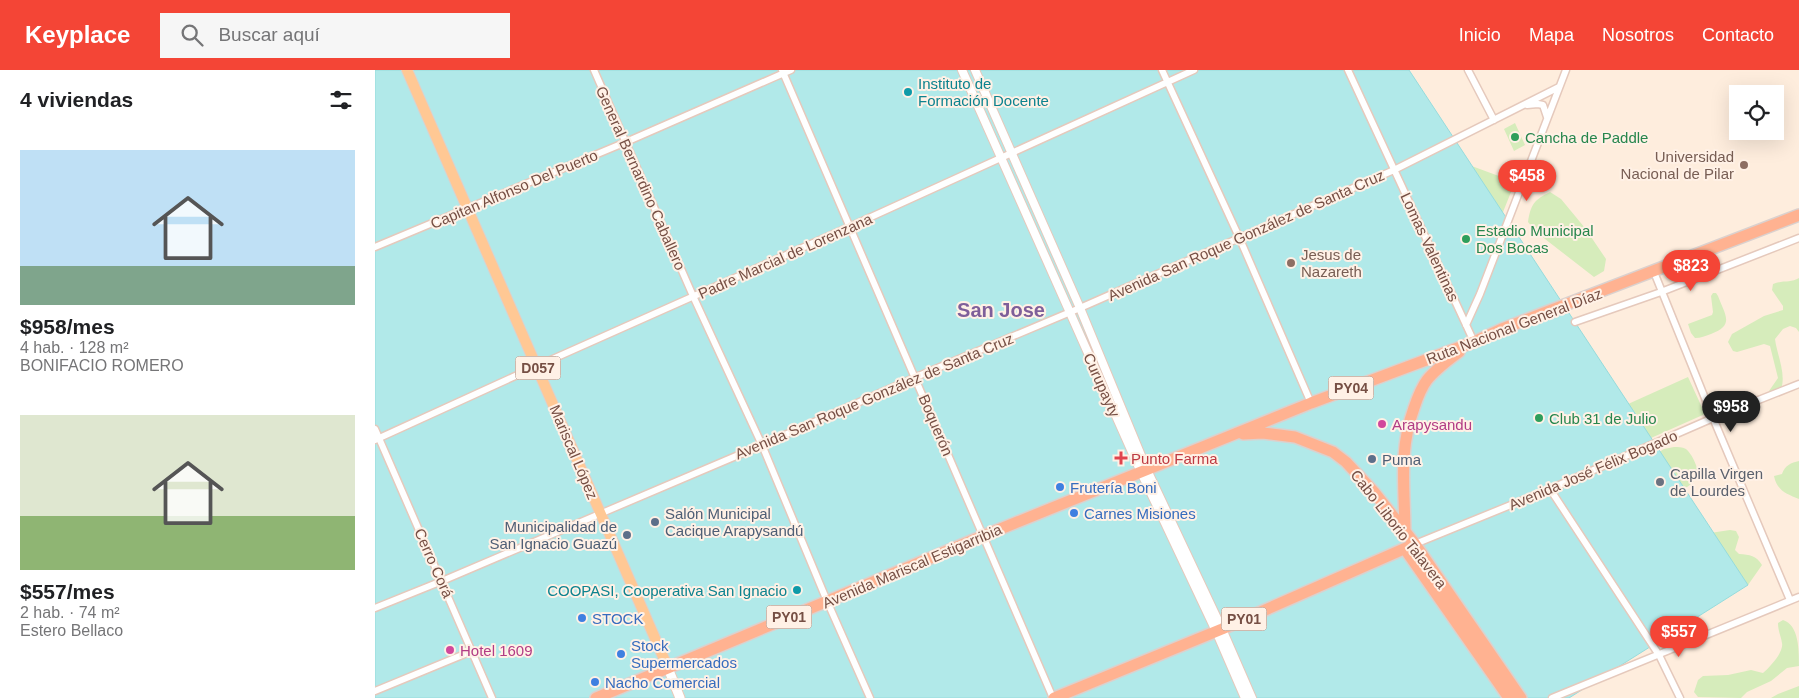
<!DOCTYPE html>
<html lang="es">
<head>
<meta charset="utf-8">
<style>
  body { margin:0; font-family:Helvetica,sans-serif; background:#f6f6f6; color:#202124; height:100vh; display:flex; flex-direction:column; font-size:19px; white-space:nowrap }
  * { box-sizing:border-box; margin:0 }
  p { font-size:16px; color:#757577 }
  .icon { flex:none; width:28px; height:28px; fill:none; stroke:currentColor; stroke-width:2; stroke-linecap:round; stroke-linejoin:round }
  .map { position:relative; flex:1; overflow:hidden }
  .drawer { display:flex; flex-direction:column; background:#fff; width:375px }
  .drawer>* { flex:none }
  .buttons { position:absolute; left:1354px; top:15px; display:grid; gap:10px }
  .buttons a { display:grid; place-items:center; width:55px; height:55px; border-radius:0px; background:#fff; box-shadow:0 5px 20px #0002; font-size:25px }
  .price { position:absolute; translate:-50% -42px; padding:0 11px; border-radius:18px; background:#f44536; color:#fff; font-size:16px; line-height:32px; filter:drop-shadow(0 1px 2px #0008) }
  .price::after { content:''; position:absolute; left:50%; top:30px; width:15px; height:11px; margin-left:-8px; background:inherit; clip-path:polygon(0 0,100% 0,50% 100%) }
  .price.on { background:#222; color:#fff }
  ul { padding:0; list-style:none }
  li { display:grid; align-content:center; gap:10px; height:265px; padding:0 20px }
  li span { display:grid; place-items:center; height:155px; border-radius:0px; color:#555 }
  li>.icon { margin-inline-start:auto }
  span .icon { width:90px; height:90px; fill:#fffc; stroke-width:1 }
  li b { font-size:21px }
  h2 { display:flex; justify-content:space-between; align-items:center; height:60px; padding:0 20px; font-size:21px }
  header { display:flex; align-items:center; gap:30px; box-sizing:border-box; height:70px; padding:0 25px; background:#f44536; color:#fff }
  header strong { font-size:24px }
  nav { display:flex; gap:28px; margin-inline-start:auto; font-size:18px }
  .search { width:350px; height:45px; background:#f6f6f6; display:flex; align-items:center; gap:12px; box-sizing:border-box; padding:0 18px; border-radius:0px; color:#757577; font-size:19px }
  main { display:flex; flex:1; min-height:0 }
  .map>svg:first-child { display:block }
  .green { fill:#d6ecbb }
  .water { fill:#b1e9e9; stroke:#96dbdc }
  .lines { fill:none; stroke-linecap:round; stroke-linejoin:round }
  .minor-casing { stroke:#e5c9bc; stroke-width:9 }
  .tertiary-casing { stroke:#e5c9bc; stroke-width:10 }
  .secondary-casing { stroke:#eac9b8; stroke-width:11 }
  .primary-casing { stroke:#dbd1ce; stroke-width:12 }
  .trunk-casing { stroke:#dbd1ce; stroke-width:14 }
  .minor { stroke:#fff; stroke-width:6 }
  .tertiary { stroke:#fff; stroke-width:8 }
  .secondary { stroke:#fff; stroke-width:9 }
  .primary { stroke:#ffc894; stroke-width:10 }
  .trunk { stroke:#ffb291; stroke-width:11 }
  .culture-dot { fill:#0f9aa8; stroke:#fff1e6; stroke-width:2 }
  .leisure-dot { fill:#2e9e5b; stroke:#fff1e6; stroke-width:2 }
  .education-dot { fill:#8d6e63; stroke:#fff1e6; stroke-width:2 }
  .hotel-dot { fill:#d1479c; stroke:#fff1e6; stroke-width:2 }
  .health-dot { fill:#e0444e; stroke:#fff1e6; stroke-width:2 }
  .service-dot { fill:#5c6f8a; stroke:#fff1e6; stroke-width:2 }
  .worship-dot { fill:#6b7280; stroke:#fff1e6; stroke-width:2 }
  .shop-dot { fill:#3f7fe0; stroke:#fff1e6; stroke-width:2 }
  .labels { text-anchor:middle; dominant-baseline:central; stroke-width:4; stroke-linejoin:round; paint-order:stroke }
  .shield { fill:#fff1e6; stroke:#9f8075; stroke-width:1 }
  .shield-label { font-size:14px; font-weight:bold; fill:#764f44 }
  .culture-label { font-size:15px; fill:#0d838f; stroke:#fff1e6; text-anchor:start }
  .leisure-label { font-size:15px; fill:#27864d; stroke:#fff1e6; text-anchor:start }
  .education-label { font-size:15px; fill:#785e54; stroke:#fff1e6; text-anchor:end }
  .street-label { font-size:15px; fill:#764f44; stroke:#fff1e6 }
  .hotel-label { font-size:15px; fill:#b23c85; stroke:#fff1e6; text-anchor:start }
  .health-label { font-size:15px; fill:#be3a42; stroke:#fff1e6; text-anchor:start }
  .service-label { font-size:15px; fill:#4e5e75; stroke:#fff1e6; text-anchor:start }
  .worship-label { font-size:15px; fill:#5b616d; stroke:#fff1e6; text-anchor:start }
  .shop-label { font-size:15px; fill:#366cbe; stroke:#fff1e6; text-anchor:start }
  .district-label { font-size:20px; font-weight:bold; fill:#7e5f9a; stroke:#fff1e6 }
</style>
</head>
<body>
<header>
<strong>Keyplace</strong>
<div class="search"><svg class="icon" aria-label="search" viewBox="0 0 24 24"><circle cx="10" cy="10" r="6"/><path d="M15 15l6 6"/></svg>Buscar aquí</div>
<nav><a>Inicio</a><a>Mapa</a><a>Nosotros</a><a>Contacto</a></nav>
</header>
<main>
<section class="drawer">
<h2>4 viviendas<svg class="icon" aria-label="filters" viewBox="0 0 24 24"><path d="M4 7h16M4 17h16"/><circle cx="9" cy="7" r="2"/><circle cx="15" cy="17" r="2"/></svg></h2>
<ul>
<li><span style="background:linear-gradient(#bfe0f5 75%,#7fa58c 0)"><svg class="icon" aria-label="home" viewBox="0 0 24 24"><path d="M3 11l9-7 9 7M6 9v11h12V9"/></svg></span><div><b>$958/mes</b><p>4 hab. · 128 m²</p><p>BONIFACIO ROMERO</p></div></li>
<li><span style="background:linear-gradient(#dfe7d0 65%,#8fb573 0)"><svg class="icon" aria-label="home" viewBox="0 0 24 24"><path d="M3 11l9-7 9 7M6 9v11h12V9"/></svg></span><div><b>$557/mes</b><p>2 hab. · 74 m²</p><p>Estero Bellaco</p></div></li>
</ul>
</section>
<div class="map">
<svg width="1424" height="628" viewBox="0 0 1424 628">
  <rect width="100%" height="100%" fill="#feeddd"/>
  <!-- green -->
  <path class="green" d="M1140 53 1150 75 1139 81 1129 59Z
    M1094 95 1140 112 1116 172Z
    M1175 122 1186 129 1210 158 1231 189 1229 201 1219 207 1161 162 1153 152C1156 134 1159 130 1175 122Z
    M1424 208V262L1421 258 1415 256 1408 259 1400 269C1402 287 1418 317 1397 329L1394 327V321L1403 308 1395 276 1389 274 1362 282 1358 281 1353 272 1357 264 1389 246 1408 240V236L1397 220 1398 214C1407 210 1416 213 1424 208Z
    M1338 223H1341L1343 226C1350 245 1360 255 1336 264 1330 266 1326 268 1320 268L1316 263 1313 254 1337 245 1338 242 1336 226Z
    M1313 307 1330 344 1258 376 1242 339Z
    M1299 377C1303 377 1307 377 1311 379 1317 384 1326 401 1321 408 1318 415 1308 419 1301 423 1303 398 1297 398 1278 386L1289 379Z
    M1424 391V429C1412 424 1402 421 1399 406L1407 404C1410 395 1416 393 1424 391Z
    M1355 460 1361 461 1364 467 1360 480 1364 484C1375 485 1381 485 1387 495L1373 515 1360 514 1335 463Z
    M1408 550C1424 555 1424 580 1424 596L1412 598 1396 611 1372 622 1366 628 1323 627 1319 622 1323 610 1328 606 1353 605 1376 600 1388 603C1395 597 1409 582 1407 573 1406 566 1403 561 1403 553Z
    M1424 616V628H1396L1403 624Z"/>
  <!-- water -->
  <path class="water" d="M0 0H1034L1373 515 1194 628H0Z"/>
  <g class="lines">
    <!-- minor casing -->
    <g class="minor-casing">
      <path id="minor" d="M219 0 318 226 387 375 452 531 495 628
        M407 0 678 628
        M787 0 864 167 936 333
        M973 0 1099 272
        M1093 0 1119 50
        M1152 35 1163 34 1168 35 1172 47
        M0 177 251 72 416 0
        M1279 202 1338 348 1415 530
        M1200 252 1286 222 1424 168
        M1091 255 1105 224 1191 0
        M0 359 117 628
        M0 370 162 296 474 157 819 0
        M1175 419 1284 585 1305 628
        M1040 474 1175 419 1338 348 1424 314
        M0 538 67 511 387 375 541 307 705 238 1019 100 1184 17
        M0 621 97 581
        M1177 628 1424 527"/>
    </g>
    <!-- tertiary casing -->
    <g class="tertiary-casing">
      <path id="tertiary" d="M587 0 766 402 841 561 870 628
        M600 0 705 238 772 400 847 559 877 628"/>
    </g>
    <!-- secondary casing -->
    <g class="secondary-casing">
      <path id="secondary" d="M293 598 305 628"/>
    </g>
    <!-- primary casing -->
    <g class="primary-casing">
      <path id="primary" d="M32 0 293 598"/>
    </g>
    <!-- trunk casing -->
    <g class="trunk-casing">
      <path id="trunk" d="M868 364 888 363 920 367 958 382 971 392 999 422 1040 474 1146 628
        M1030 465C1030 419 1023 382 1039 338 1042 329 1046 318 1052 310 1061 299 1072 291 1084 282
        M1030 479 1134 628
        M221 628 608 466 936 333 1099 272 1127 259 1424 145
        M679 628 847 559 1040 474"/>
    </g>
    <!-- minor -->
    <use href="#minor" class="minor"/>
    <!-- tertiary -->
    <use href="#tertiary" class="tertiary"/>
    <!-- secondary -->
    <use href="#secondary" class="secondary"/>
    <!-- primary -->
    <use href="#primary" class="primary"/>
    <!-- trunk -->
    <use href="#trunk" class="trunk"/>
  </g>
  <!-- markers -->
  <g class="culture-dot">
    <circle cx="533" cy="22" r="5"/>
    <circle cx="422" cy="520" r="5"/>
  </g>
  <g class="leisure-dot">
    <circle cx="1140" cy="67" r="5"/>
    <circle cx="1091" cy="169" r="5"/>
    <circle cx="1164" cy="348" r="5"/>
  </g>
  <g class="education-dot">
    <circle cx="1369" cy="95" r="5"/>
    <circle cx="916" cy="193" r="5"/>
  </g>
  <g class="hotel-dot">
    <circle cx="1007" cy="354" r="5"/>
    <circle cx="75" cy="580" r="5"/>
  </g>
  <path class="health-dot" d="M743.5 380.5h5v5h5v5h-5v5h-5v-5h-5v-5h5z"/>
  <g class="service-dot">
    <circle cx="997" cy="389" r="5"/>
    <circle cx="280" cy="452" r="5"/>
    <circle cx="252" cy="465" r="5"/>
  </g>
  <circle class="worship-dot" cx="1285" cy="412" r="5"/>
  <g class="shop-dot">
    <circle cx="685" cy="417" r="5"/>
    <circle cx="699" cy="443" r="5"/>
    <circle cx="207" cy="548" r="5"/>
    <circle cx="246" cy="584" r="5"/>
    <circle cx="220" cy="612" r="5"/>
  </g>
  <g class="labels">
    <!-- shield labels -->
    <g class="shield">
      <rect x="140.5" y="286.5" width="45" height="23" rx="4"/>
      <rect x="953.5" y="306.5" width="45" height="23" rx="4"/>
      <rect x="391.5" y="535.5" width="45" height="23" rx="4"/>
      <rect x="846.5" y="537.5" width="45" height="23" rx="4"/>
    </g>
    <g class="shield-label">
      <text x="163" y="298">D057</text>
      <text x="976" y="318">PY04</text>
      <text x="414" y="547">PY01</text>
      <text x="869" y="549">PY01</text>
    </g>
    <!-- culture labels -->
    <g class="culture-label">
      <text x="543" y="13">Instituto de<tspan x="543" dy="17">Formación Docente</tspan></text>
      <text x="412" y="520" text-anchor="end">COOPASI, Cooperativa San Ignacio</text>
    </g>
    <!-- leisure labels -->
    <g class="leisure-label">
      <text x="1150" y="67">Cancha de Paddle</text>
      <text x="1101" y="160">Estadio Municipal<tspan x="1101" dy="17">Dos Bocas</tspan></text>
      <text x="1174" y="348">Club 31 de Julio</text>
    </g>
    <!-- education labels -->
    <g class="education-label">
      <text x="1359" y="86">Universidad<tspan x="1359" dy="17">Nacional de Pilar</tspan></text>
      <text x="926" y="184" text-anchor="start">Jesus de<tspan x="926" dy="17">Nazareth</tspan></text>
    </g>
    <!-- street labels -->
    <g class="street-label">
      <text transform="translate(266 108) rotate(66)">General Bernardino Caballero</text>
      <text transform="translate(139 119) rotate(-23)">Capitan Alfonso Del Puerto</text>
      <text transform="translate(871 165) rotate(-24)">Avenida San Roque González de Santa Cruz</text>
      <text transform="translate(1055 177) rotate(65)">Lomas Valentinas</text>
      <text transform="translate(410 186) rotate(-24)">Padre Marcial de Lorenzana</text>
      <text transform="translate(1139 256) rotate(-21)">Ruta Nacional General Díaz</text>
      <text transform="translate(727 315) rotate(66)">Curupayty</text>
      <text transform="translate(499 326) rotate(-23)">Avenida San Roque González de Santa Cruz</text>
      <text transform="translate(561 355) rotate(67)">Boquerón</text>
      <text transform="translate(199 382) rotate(67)">Mariscal López</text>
      <text transform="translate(1218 400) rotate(-23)">Avenida José Félix Bogado</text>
      <text transform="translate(1024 459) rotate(52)">Cabo Liborio Talavera</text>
      <text transform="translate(59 493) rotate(66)">Cerro Corá</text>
      <text transform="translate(537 496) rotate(-23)">Avenida Mariscal Estigarribia</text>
    </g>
    <!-- hotel labels -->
    <g class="hotel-label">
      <text x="1017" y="354">Arapysandu</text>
      <text x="85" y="580">Hotel 1609</text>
    </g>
    <!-- health labels -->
    <g class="health-label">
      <text x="756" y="388">Punto Farma</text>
    </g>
    <!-- service labels -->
    <g class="service-label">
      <text x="1007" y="389">Puma</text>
      <text x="290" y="443">Salón Municipal<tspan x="290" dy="17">Cacique Arapysandú</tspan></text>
      <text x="242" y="456" text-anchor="end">Municipalidad de<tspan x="242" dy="17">San Ignacio Guazú</tspan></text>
    </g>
    <!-- worship labels -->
    <g class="worship-label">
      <text x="1295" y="403">Capilla Virgen<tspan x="1295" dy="17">de Lourdes</tspan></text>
    </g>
    <!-- shop labels -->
    <g class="shop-label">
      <text x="695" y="417">Frutería Boni</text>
      <text x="709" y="443">Carnes Misiones</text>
      <text x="217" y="548">STOCK</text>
      <text x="256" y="575">Stock<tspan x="256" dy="17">Supermercados</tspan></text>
      <text x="230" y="612">Nacho Comercial</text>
    </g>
    <!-- district labels -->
    <g class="district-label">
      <text x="626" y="240">San Jose</text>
    </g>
  </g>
</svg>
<div class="buttons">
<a><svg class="icon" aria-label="locate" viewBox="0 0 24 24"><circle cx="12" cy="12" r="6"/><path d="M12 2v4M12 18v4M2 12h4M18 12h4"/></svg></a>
</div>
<b class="price" style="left:1152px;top:132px">$458</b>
<b class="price" style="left:1316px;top:222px">$823</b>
<b class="price on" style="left:1356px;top:363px">$958</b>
<b class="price" style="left:1304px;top:588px">$557</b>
</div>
</main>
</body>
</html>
